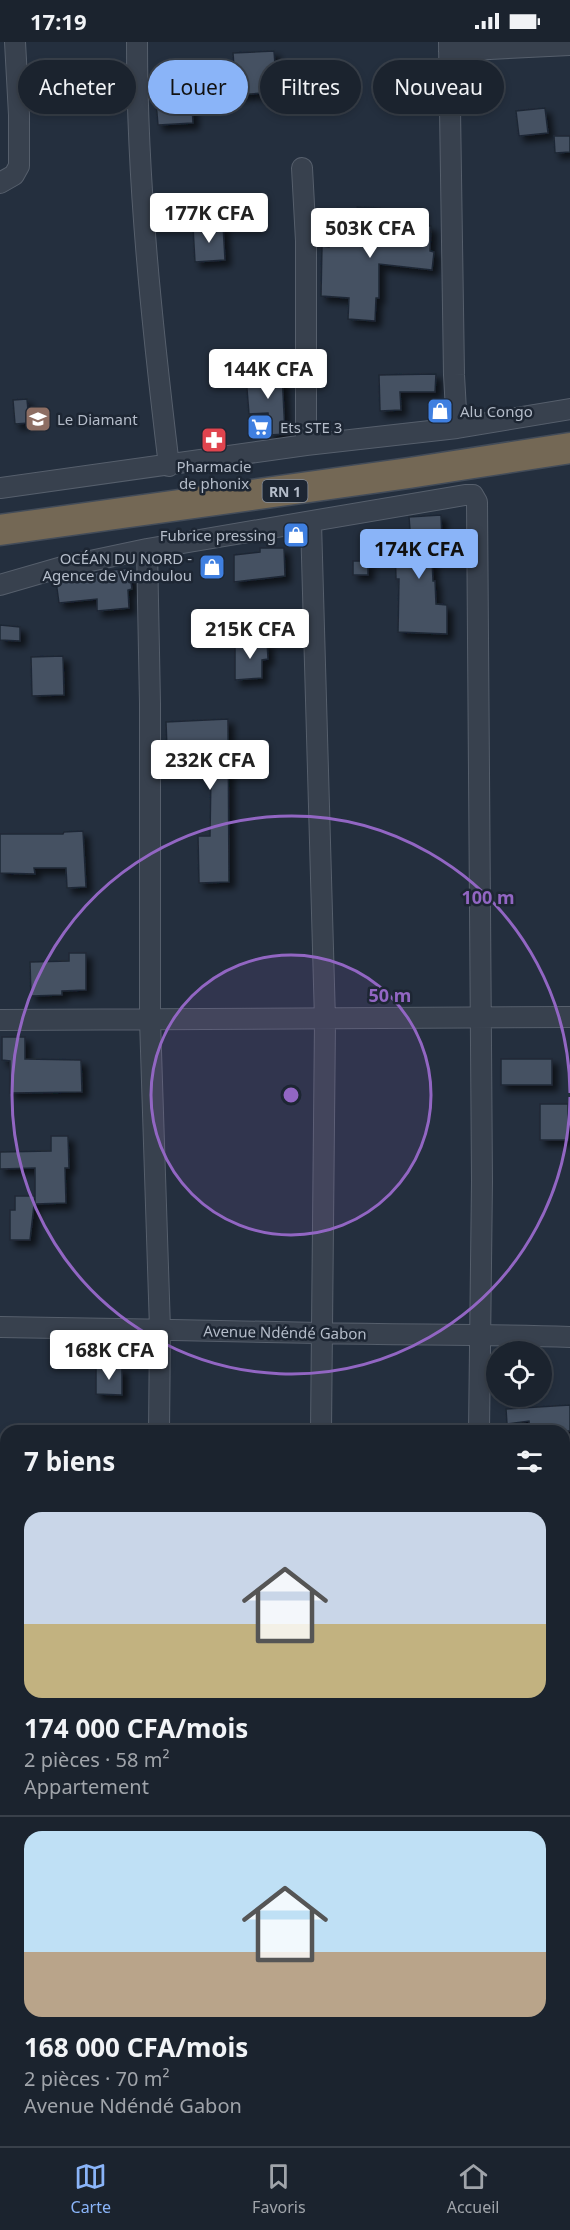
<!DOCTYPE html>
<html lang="fr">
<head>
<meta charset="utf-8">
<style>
  body { margin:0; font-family:"Noto Sans",sans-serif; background:#242b36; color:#f1f3f6; height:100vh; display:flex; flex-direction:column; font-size:22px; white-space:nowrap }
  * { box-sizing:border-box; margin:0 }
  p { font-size:20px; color:#a0a4aa }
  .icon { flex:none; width:33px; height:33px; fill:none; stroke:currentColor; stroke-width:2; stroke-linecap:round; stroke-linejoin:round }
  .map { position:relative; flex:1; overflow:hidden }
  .details { position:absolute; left:0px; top:1383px; width:570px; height:722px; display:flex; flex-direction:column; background:#1b232e; border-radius:18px 18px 0 0; box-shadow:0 3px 9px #0003,0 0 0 2px #39404a }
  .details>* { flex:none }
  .hud { position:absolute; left:18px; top:18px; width:534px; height:54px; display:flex; gap:12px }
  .controls { position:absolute; left:486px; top:1299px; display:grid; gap:12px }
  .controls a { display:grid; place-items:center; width:66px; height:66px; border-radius:50%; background:#1b232e; box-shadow:0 3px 9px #0003,0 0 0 2px #39404a; font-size:30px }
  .price { position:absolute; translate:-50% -51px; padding:0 14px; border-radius:6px; background:#fff; color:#222; font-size:20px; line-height:39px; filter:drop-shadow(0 2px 3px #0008) }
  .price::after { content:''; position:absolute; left:50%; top:36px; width:18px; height:14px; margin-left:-9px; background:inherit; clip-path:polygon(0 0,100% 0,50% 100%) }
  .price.on { background:#8ab4f8; color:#111 }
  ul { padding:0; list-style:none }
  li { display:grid; align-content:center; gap:12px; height:318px; padding:0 24px }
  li+li { border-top:2px solid #39404a }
  li span { display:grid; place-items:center; height:186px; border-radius:18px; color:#555 }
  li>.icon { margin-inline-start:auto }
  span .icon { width:108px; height:108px; fill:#fffc; stroke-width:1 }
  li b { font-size:26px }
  h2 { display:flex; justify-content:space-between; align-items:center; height:72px; padding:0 24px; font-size:26px }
  .chip { padding:0 21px; border-radius:27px; background:#1b232e; box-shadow:0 3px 9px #0003,0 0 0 2px #39404a; font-size:21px; line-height:54px }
  .chip.on { background:#8ab4f8; color:#111 }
  .status { display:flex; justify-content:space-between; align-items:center; height:42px; padding:0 30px; background:#1b232e; direction:ltr }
  .status svg { height:16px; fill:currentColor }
  .menu { display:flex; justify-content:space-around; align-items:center; height:84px; border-top:2px solid #39404a; background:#1b232e; font-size:16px; color:#a0a4aa }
  .menu a { display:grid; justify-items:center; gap:3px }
  .menu .on { color:#8ab4f8 }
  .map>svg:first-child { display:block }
  .building { fill:#455162; stroke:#1f2835; stroke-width:1.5; filter:url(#shadow) }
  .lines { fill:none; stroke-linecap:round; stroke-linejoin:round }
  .minor-casing { stroke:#565f6c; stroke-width:22 }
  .highway-casing { stroke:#434c59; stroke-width:33 }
  .minor { stroke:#38414e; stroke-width:20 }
  .highway { stroke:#746855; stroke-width:30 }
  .ring { fill:none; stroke:#9266c3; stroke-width:3 }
  .labels { text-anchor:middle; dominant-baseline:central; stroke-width:5; stroke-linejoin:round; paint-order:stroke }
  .shield { fill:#1d2633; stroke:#878f9c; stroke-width:1.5 }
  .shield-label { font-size:14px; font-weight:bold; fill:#b4bcc9 }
  .poi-label { font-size:15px; fill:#b4bcc9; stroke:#1d2633; text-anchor:start }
  .street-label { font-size:15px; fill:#b4bcc9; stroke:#1d2633 }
  .centre { fill:#9266c3; stroke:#1d2633; stroke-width:3 }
  .ring-label { font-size:18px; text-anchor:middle; font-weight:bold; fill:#9266c3; stroke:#1d2633; stroke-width:5; stroke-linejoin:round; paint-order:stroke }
</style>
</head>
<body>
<div class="status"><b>17:19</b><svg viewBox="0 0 49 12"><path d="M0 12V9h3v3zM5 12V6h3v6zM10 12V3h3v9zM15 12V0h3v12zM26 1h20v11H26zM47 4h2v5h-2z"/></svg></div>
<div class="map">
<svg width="570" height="2104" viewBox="0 0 570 2104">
  <defs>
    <filter id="shadow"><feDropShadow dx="5.5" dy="5.5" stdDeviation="3" flood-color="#0009"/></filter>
  </defs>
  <rect width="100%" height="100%" fill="#242f3e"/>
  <!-- building -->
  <path class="building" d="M274 9 277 50 236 53 233 11Z
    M191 46 193 81 158 83 155 48Z
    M545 66 548 91 519 94 516 69Z
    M554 94H570V110L555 111Z
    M357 165 380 166 379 183 431 184 430 209 434 210 432 228 379 222V256H376L375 279 348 277 349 256 321 254 322 204 329 205V184H356Z
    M223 183 225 218 195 220 193 185Z
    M282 331 285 392 270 393 268 371 249 372 246 334Z
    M436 332 435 350H400L401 368 380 369 379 333Z
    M27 357 29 381 15 382 13 358Z
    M441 473 442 498H431L433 539H435L436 562 447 563V592L398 590 399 537H396L395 501H411L409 475Z
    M260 506H284L285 534 234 540V513L260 510Z
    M353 519H368V533H353Z
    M129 526 132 547 128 548 129 566 97 569V557L59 561 56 539 97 530Z
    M0 583 20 585V599L0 598Z
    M267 599 268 617 262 618V636L235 638V602Z
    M63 614 64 653 32 654 31 615Z
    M228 677 229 840 199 841 198 794H210L211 733H209V705L167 706 166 680Z
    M83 789 86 845 67 846 66 826H34L35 832 0 831V792H63L64 790Z
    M69 911H86V948L62 949V953L31 954 30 920 69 919Z
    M2 995H25V1017L81 1018 82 1050 10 1051V1019L2 1018Z
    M501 1017H552V1043H501Z
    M540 1062H568V1098H540Z
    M51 1094H68L69 1126H65L66 1161 35 1162V1126L0 1127V1110L51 1109Z
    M15 1154H35L30 1198H10V1168H15Z
    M96 1326H122V1353L96 1352Z
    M570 1363V1389H530L529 1379 507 1382 506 1367Z"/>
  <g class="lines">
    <!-- minor casing -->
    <g class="minor-casing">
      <path id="minor" d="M137 0C137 142 152 283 169 424
        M449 0 454 333 457 386
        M449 9 570 3
        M302 126 306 199V403
        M0 141 14 133 19 124V73L15 0
        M0 446 306 403 457 386 570 367
        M311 480 325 978 321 1389
        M147 507 150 662V978L160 1287 159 1389
        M0 543 62 525 147 507 465 453H473L477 460 482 1139 479 1389
        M0 978 570 975
        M0 1285C106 1286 213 1289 319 1291 403 1293 486 1292 570 1295
        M0 1611 6 1612
        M564 1627H570
        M0 1895 6 1896
        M564 1895H570
        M30 2098V2104
        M491 2098V2104
        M193 2104V2098
        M333 2104V2098"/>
    </g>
    <!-- highway casing -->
    <g class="highway-casing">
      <path id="highway" d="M0 488 409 431 570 406"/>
    </g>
    <!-- minor -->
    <use href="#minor" class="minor"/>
    <!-- highway -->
    <use href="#highway" class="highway"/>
  </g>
  <!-- distance rings -->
  <circle cx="291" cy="1053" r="140" fill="#9266c3" fill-opacity=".12"/>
  <g class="ring">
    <circle cx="291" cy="1053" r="140"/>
    <path d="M570 1055A279 279 0 1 1 570 1051"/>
  </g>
  <!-- icons -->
  <defs>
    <g id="shop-square" transform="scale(1.35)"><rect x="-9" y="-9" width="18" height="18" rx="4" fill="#3f7fe0" stroke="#1d2633"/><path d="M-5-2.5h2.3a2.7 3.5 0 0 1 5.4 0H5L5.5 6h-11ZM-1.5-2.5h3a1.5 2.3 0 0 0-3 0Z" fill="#fff"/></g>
    <g id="school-square" transform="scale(1.35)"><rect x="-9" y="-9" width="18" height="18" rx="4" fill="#8d6e63" stroke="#1d2633"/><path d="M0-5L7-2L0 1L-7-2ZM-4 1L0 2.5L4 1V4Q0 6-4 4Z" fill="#fff"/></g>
    <g id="supermarket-square" transform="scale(1.35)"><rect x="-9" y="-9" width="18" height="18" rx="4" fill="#3f7fe0" stroke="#1d2633"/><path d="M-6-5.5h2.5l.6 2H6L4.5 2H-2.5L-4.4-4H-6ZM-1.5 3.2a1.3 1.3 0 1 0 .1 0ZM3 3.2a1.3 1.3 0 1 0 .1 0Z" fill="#fff"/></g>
    <g id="pharmacy-square" transform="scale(1.35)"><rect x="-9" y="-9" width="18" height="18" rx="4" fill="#e0444e" stroke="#1d2633"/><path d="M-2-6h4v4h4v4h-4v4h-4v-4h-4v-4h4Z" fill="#fff"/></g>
  </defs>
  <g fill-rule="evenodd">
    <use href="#shop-square" x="440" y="369"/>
    <use href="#school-square" x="38" y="377"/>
    <use href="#supermarket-square" x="260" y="385"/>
    <use href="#pharmacy-square" x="214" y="398"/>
    <use href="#shop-square" x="296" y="493"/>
    <use href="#shop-square" x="212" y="525"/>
  </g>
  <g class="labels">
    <!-- shield labels -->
    <rect class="shield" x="262.5" y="438" width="45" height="22" rx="4.5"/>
    <g class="shield-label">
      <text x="285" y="449">RN 1</text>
    </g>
    <!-- poi labels -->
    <g class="poi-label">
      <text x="460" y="369">Alu Congo</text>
      <text x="57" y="377">Le Diamant</text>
      <text x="280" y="385">Ets STE 3</text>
      <text x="214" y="424" text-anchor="middle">Pharmacie<tspan x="214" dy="17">de phonix</tspan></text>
      <text x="276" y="493" text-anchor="end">Fubrice pressing</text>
      <text x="192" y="516" text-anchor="end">OCÉAN DU NORD -<tspan x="192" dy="17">Agence de Vindoulou</tspan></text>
    </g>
    <!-- street labels -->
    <g class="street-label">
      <text transform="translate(285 1290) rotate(1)">Avenue Ndéndé Gabon</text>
    </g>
  </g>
  <circle cx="291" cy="1053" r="9" class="centre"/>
  <g class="ring-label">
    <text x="488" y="862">100 m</text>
    <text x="390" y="960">50 m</text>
  </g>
</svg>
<div class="controls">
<a><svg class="icon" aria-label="locate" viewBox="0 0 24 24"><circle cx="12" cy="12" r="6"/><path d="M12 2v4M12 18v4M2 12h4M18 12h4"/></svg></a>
</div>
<b class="price" style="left:209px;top:202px">177K CFA</b>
<b class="price" style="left:370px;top:217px">503K CFA</b>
<b class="price" style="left:268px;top:358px">144K CFA</b>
<b class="price on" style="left:419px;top:538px">174K CFA</b>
<b class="price" style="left:250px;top:618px">215K CFA</b>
<b class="price" style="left:210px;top:749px">232K CFA</b>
<b class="price" style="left:109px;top:1339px">168K CFA</b>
<div class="hud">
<a class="chip">Acheter</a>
<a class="chip on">Louer</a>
<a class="chip">Filtres</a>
<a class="chip">Nouveau</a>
</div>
<section class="details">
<h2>7 biens<svg class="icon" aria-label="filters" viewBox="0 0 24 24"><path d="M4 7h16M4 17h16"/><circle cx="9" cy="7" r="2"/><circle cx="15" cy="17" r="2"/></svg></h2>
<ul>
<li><span style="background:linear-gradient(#c9d6e8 60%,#c2b280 0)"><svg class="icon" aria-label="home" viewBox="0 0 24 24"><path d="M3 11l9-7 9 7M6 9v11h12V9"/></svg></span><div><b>174 000 CFA/mois</b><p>2 pièces · 58 m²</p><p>Appartement</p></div></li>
<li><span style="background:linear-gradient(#bfe0f5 65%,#b9a48a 0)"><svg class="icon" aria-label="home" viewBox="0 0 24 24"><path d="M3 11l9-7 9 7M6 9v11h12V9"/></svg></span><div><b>168 000 CFA/mois</b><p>2 pièces · 70 m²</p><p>Avenue Ndéndé Gabon</p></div></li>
</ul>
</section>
</div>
<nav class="menu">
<a class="on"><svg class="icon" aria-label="map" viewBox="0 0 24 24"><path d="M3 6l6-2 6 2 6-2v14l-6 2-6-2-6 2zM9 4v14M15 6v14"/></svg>Carte</a>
<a><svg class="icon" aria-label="saved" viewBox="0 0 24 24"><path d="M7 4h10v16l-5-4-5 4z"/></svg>Favoris</a>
<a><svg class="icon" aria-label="home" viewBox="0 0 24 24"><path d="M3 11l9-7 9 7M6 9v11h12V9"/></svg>Accueil</a>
</nav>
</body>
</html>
